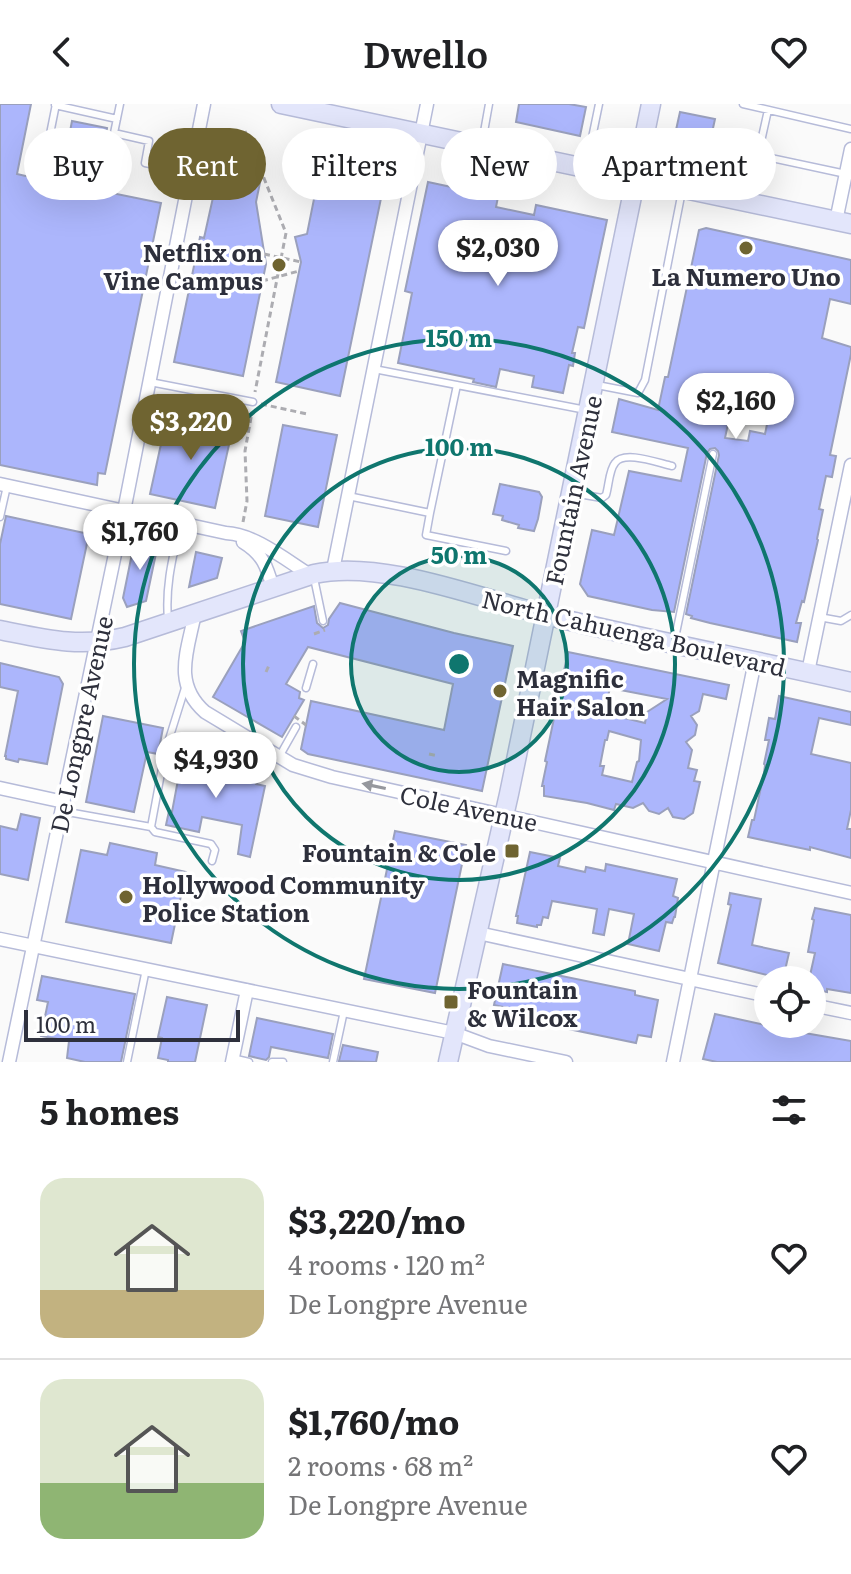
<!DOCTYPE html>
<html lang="en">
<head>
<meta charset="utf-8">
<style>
  body { margin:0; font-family:Literata,serif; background:#f2f2f2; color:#202124; height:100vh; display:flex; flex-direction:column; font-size:30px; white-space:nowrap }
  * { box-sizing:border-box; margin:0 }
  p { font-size:26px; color:#757577 }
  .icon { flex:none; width:44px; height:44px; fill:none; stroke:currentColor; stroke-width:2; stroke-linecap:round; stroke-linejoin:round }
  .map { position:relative; height:958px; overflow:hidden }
  .sheet { display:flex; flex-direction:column; background:#fff; flex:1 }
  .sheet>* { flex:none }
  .hud { position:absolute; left:24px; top:24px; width:804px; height:72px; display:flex; gap:16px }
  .fabs { position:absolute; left:754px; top:862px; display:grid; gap:16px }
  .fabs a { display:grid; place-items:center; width:72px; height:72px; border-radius:50%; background:#fff; box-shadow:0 8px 32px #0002; font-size:40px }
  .scale { position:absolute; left:24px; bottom:20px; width:216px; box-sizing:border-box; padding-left:8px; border:4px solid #2e303c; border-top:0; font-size:22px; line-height:28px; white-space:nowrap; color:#2e303c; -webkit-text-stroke:6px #fff; paint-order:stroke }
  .price { position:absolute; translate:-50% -68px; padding:0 18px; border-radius:28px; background:#fff; color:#222; font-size:26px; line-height:52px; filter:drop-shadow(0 2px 4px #0008) }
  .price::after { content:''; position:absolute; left:50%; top:48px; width:24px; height:18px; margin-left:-12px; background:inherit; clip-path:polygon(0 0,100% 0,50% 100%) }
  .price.on { background:#6f6431; color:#fff }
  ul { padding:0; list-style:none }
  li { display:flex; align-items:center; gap:24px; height:200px; padding:0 40px }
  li+li { border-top:2px solid #e0e0e0 }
  li span { display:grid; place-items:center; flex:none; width:224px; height:160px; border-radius:24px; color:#555 }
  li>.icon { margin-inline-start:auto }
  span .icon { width:96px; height:96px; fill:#fffc; stroke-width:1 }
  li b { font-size:34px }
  h2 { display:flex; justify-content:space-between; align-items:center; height:96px; padding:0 40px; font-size:34px }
  .chip { padding:0 28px; border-radius:36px; background:#fff; box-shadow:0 8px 32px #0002; font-size:28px; line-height:72px }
  .chip.on { background:#6f6431; color:#fff }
  header { display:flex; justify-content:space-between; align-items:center; height:104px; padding:0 40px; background:#fff; font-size:36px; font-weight:600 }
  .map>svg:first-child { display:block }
  .building { fill:#acb6fc; stroke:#9aa0bd; stroke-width:2; fill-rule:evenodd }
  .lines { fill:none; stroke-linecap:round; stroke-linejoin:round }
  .lane-casing { stroke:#b6bbd9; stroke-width:9 }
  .street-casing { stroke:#b6bbd9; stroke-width:15 }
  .secondary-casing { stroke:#b6bbd9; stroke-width:21 }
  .path { stroke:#acacb1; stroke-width:3; stroke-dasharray:6 4; stroke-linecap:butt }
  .lane { stroke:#fff; stroke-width:6 }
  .street { stroke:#fff; stroke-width:12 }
  .secondary { stroke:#e3e6fb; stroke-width:18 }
  .path-bridge { stroke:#acacb1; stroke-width:3; stroke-dasharray:6 4; stroke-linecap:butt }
  .oneway { fill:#96989e }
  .ring { fill:none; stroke:#0f766e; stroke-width:4 }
  .poi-dot { fill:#6f6431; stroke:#fff; stroke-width:3 }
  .labels { text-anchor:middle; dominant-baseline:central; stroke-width:7; stroke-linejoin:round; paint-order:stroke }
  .poi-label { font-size:24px; font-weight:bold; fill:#2e303c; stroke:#fff; text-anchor:start }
  .street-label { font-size:24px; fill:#2e303c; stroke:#fff }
  .centre { fill:#0f766e; stroke:#fff; stroke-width:4 }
  .ring-label { font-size:24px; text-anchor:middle; font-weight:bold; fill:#0f766e; stroke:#fff; stroke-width:7; stroke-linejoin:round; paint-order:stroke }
</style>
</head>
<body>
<header><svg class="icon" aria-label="back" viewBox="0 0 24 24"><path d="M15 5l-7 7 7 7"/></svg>Dwello<svg class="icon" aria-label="heart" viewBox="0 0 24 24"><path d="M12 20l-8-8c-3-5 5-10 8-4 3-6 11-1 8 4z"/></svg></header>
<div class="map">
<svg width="851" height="958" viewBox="0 0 851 958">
  <rect width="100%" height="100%" fill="#fafafa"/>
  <!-- building -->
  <path class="building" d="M0 0H31L17 70 102 90 107 88 161 99 105 370 98 369 97 381 0 361Z
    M519 0H569L586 3 580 32 516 18Z
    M680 8 715 15 705 61 670 53Z
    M72 17 107 24 98 77 62 69Z
    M224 44 245 49 242 65 262 69 256 98 266 160 243 272 174 258 200 133 204 134Z
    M322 55 361 63 362 58 378 62 376 73 385 75 340 292 276 278 301 158 295 133 307 130Z
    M428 78 498 93 496 103 534 111 536 101 607 116 584 224 578 223 572 249H575L573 262 569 261 563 289 532 283 534 272 500 265 496 283 473 278 474 275 398 259 412 189 405 187Z
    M706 124 851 156V200L830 195 822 234 851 243V250L830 351 836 352 832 373 826 372 819 405 823 406 817 435 818 436 804 498 802 497 796 519H801L797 538 710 519 691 514 692 512 686 510 719 351 718 347 715 344 710 345 707 349 674 508 652 506 588 492 580 480 592 426 614 431 629 367 681 377 688 344 612 328 619 295 658 306 665 273H668L699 126ZM699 291 770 306 765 330 750 327 748 337 725 334 728 320 694 313Z
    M167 313 232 327 215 404 150 390Z
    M283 321 337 331 318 423 265 412Z
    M500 380 539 388 542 393 538 415 534 427 518 424 519 421 502 416 503 412 493 410Z
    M6 412 89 430 71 515 0 500V440Z
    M135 435 158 440 146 497 127 503 123 494Z
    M196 448 222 454 217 474 189 483Z
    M340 499 454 529 513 542 482 687 308 650 301 645 311 597 444 626 453 580 308 543 286 580 300 588 299 594 304 596 282 633 213 593 245 538 241 527 314 502 317 519 323 524 328 521 329 515Z
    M568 548 729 581 726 595 703 590 699 607 691 612 697 621 695 631 686 638 692 646 688 664 697 666 694 677 700 678 693 709 684 715 673 713 668 704 659 710 649 707 643 699 633 704 616 700 614 706 587 699 544 692V682H542L547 658 545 657ZM610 584 667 595 647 608 645 619 604 609ZM609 627 641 636 639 657 637 658 632 678 602 671 604 662H600L605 636H607Z
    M0 559 59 573 63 580 47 660 19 655 18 658 6 655V652H5L18 587 0 583Z
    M779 592 851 608V621L819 614 811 650 851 659V706L847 725H851V754L810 743V746L748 733 752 716H754L764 669 765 661 764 660 769 636H765L769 614 775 615Z
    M103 612 163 624 158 650 147 648 134 708 86 698Z
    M183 649 211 655 208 666 257 676 256 680 265 682 250 753 238 750 242 721 202 713 199 728 166 721 169 707 172 708Z
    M21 710 40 714 28 776 0 770V722L17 726Z
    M395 727 466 741 435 889 364 875Z
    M110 739 157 749 155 761 186 768 171 839 66 818 81 746 107 751Z
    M530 748 560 754 558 762 585 768 586 763 605 767 606 760 677 775 673 792 678 794 675 813H674L672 819 666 818 659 847 628 840 634 810 609 805 604 831 593 829 597 805 552 797 548 814 543 813 541 821H537V823L517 819 518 812H516Z
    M730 789 761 795 752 841 789 849 783 875 718 859 731 801 728 800Z
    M815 804 851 811V889L827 885V888L812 885V876H809L815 849 808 848 814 816 812 815Z
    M503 860 635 887V891L658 896 651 933 638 931 636 939 506 912 508 904 494 901Z
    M42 872 135 890 121 958H85L67 954 69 937 41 932 48 898 37 896Z
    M167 893 207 901 195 958H168V956L158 954 162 934 158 933Z
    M715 910 793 927 851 937V958H717L703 955Z
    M257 914 333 930 328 954 271 943 269 953 266 956 249 952Z
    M343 941 378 948 376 958 339 957Z"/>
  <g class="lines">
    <!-- lane casing -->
    <g class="lane-casing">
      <path id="lane" d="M56 0 44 60 58 74 103 84 114 29
        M120 0 114 29 149 37 145 59 191 68
        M743 0 851 25
        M55 1 117 15
        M482 39 489 0
        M720 43 846 70
        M758 51 768 6
        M586 63 599 0
        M374 265 586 306
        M150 278 253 298
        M597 281 638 289 645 276 682 87
        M573 389 602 394 606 391C609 381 609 366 615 359 624 346 658 359 672 362
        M348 392 430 409 426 431 506 447
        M430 409 457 281
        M0 413 7 382
        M314 474 323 517
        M819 513 841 517 851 511
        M168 515C165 482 173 452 180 420
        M674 539 713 350
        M306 584 313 560
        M279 653 296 623
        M62 707 151 723 165 648 185 584
        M151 723 155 728 211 740 215 746 212 757
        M232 954 249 958
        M127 958 146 865
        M272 958H283
        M333 958 344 907"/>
    </g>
    <!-- street casing -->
    <g class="street-casing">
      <path id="street" d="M836 117 851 45
        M0 380 226 429C254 430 286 456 310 471
        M243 438C263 450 267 463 273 484
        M333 466 427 0
        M195 509C188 546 172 579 205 608L293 661 332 673 851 789
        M808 568 851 361
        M0 684 64 698
        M478 829 768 892
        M0 835 454 929 489 942 566 958
        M812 901 851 909
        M9 958 124 407 204 0
        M232 958 247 886
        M673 958 755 557"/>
    </g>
    <!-- secondary casing -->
    <g class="secondary-casing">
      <path id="secondary" d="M281 0 851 120
        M0 526C45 535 79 544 125 533L314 470C381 455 479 494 546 511 647 536 750 555 851 578
        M448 958 509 690 651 0"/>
    </g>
    <!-- path -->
    <path class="path" d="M245 27 286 129 255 288
      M261 300 307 310
      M243 418 247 397 245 347 252 308
      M449 551 459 554
      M266 568 270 559
      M429 650 438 652"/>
    <!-- lane -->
    <use href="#lane" class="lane"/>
    <!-- street -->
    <use href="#street" class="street"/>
    <!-- secondary -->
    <use href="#secondary" class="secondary"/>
    <!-- path-bridge -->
    <path class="path-bridge" d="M264 150 301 158
      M262 177 299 167
      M314 530 325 526
      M294 612 306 621"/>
  </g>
  <!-- one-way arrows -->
  <defs><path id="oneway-solid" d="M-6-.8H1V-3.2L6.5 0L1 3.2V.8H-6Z" transform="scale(2)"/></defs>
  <use class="oneway" href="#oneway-solid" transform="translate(374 682) rotate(-168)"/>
  <!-- distance rings -->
  <circle cx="459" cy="560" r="108" fill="#0f766e" fill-opacity=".12"/>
  <g class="ring">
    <circle cx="459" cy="560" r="108"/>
    <circle cx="459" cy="560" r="216"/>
    <circle cx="459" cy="560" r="325"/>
  </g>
  <!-- markers -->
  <g class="poi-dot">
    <circle cx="746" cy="144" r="8"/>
    <circle cx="279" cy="161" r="8"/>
    <circle cx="500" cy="587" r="8"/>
    <rect x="504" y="739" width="16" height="16" rx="4"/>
    <circle cx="126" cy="793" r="8"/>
    <rect x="443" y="890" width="16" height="16" rx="4"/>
  </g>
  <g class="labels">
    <!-- poi labels -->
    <g class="poi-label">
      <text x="263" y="147" text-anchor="end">Netflix on<tspan x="263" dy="28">Vine Campus</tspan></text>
      <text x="746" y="171" text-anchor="middle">La Numero Uno</text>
      <text x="516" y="573">Magnific<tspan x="516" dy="28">Hair Salon</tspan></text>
      <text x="496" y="747" text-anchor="end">Fountain &amp; Cole</text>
      <text x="142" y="779">Hollywood Community<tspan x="142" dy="28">Police Station</tspan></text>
      <text x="467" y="884">Fountain<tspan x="467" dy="28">&amp; Wilcox</tspan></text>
    </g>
    <!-- street labels -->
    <g class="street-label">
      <text transform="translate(572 386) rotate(-78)">Fountain Avenue</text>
      <text transform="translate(634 528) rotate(13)">North Cahuenga Boulevard</text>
      <text transform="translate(80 620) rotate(-78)">De Longpre Avenue</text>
      <text transform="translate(469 703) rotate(12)">Cole Avenue</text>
    </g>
  </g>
  <circle cx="459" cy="560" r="12" class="centre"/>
  <g class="ring-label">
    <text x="459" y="243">150 m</text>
    <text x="459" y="352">100 m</text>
    <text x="459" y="460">50 m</text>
  </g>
</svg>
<div class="fabs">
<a><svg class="icon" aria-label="locate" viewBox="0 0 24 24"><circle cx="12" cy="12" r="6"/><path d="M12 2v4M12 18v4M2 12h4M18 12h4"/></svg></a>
</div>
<div class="scale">100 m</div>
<b class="price" style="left:498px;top:184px">$2,030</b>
<b class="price" style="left:736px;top:337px">$2,160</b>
<b class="price on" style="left:191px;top:358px">$3,220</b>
<b class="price" style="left:140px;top:468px">$1,760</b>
<b class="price" style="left:216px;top:696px">$4,930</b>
<div class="hud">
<a class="chip">Buy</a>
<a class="chip on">Rent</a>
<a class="chip">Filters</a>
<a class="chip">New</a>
<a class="chip">Apartment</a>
</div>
</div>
<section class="sheet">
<h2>5 homes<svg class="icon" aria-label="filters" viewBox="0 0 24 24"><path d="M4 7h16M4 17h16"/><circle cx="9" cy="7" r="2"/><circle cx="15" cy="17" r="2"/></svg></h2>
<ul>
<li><span style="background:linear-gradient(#dfe7d0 70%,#c2b280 0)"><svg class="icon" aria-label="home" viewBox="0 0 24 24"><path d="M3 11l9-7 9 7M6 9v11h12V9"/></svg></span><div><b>$3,220/mo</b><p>4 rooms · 120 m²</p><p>De Longpre Avenue</p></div><svg class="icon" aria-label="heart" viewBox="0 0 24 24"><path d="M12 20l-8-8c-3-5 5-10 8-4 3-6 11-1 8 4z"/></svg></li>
<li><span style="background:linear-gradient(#dfe7d0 65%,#8fb573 0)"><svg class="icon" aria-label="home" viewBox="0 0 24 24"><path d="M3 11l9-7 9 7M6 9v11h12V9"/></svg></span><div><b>$1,760/mo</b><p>2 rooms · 68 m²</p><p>De Longpre Avenue</p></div><svg class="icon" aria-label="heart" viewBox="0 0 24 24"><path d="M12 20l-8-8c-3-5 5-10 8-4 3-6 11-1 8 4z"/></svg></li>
</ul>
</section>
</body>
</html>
